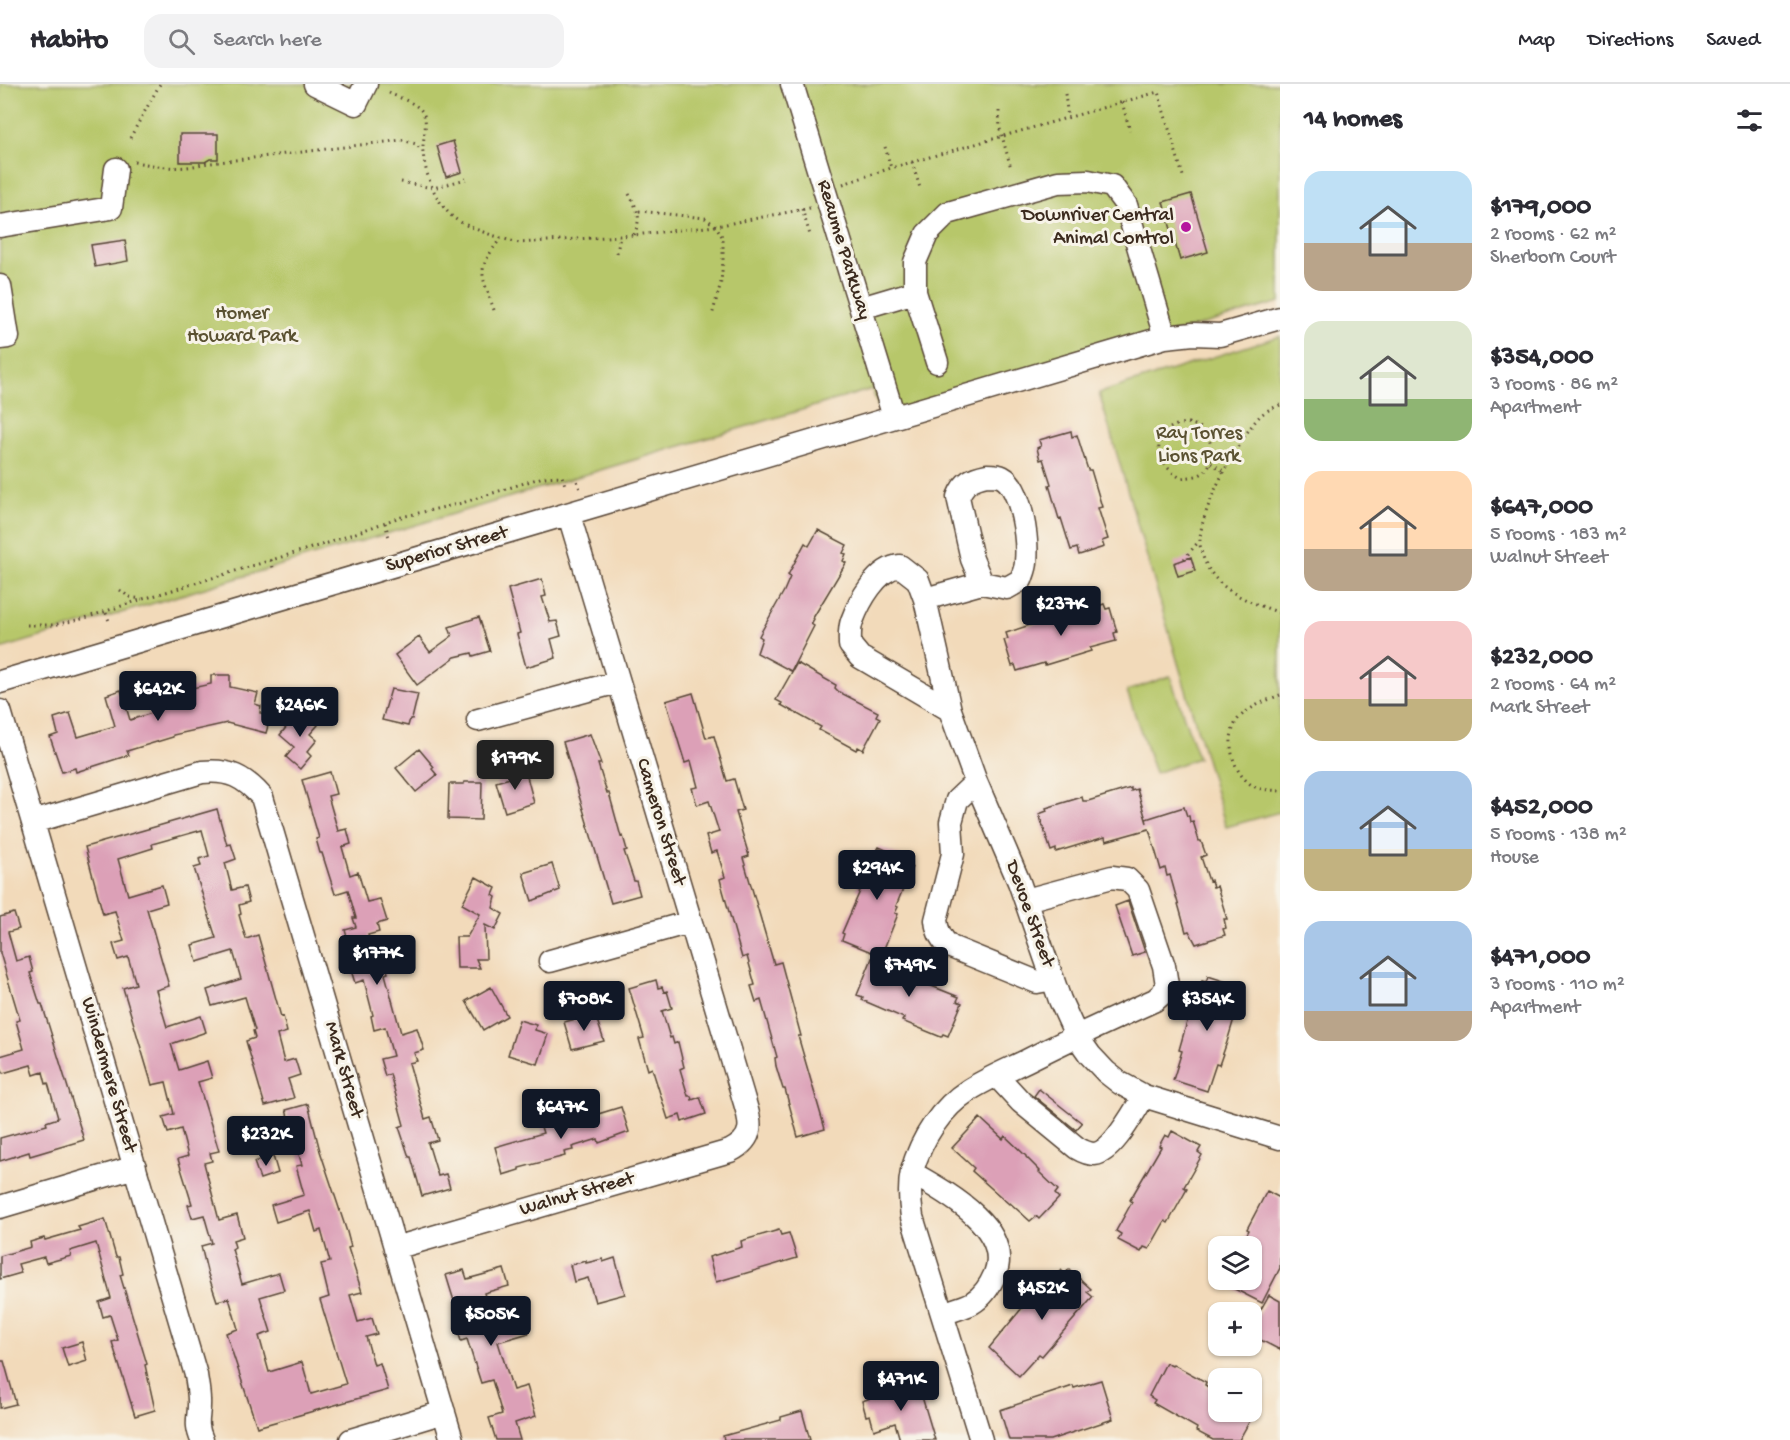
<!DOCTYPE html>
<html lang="en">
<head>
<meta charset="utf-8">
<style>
  body { margin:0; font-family:"Gochi Hand",sans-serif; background:#f2f2f3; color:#2b2b33; height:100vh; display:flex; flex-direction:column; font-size:22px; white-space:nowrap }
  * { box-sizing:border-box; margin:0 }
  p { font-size:20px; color:#7c7c81 }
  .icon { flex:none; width:33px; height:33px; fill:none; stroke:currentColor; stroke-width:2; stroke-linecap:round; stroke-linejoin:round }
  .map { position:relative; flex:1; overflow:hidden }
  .panel { display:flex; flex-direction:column; background:#fff; width:510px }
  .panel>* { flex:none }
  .buttons { position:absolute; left:1208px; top:1152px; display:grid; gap:12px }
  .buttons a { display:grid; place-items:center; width:54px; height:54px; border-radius:12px; background:#fff; box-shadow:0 2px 4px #0004; font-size:30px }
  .price { position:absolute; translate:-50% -51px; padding:0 14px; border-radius:6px; background:#111827; color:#fff; font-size:20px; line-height:39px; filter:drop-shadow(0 2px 3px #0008) }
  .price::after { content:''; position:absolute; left:50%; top:36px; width:18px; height:14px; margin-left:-9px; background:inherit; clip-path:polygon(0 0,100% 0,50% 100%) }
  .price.on { background:#222; color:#fff }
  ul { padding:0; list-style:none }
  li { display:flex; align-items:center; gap:18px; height:150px; padding:0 24px }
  li span { display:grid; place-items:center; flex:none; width:168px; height:120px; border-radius:18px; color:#555 }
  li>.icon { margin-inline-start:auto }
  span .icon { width:72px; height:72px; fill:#fffc; stroke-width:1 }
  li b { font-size:26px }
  h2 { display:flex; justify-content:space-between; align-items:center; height:72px; padding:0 24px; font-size:26px }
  header { display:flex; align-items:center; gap:36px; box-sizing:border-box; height:84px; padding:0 30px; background:#fff; border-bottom:2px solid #e1e1e2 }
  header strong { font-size:28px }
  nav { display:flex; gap:33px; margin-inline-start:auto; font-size:21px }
  .search { width:420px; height:54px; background:#f2f2f3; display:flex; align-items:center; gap:15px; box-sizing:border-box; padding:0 21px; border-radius:18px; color:#7c7c81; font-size:22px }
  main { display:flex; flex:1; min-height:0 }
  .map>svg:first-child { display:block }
  .green { fill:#b7c76a; stroke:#797844; stroke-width:1.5 }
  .building { fill:#dca0b7 }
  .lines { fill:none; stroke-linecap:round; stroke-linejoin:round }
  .minor-casing { stroke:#564435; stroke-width:25 }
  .path { stroke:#564435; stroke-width:3; stroke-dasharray:1.5 4.5; stroke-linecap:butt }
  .minor { stroke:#fff; stroke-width:22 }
  .poi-dot { fill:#b5179e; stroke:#f7f3e8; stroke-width:2 }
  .labels { text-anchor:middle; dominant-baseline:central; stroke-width:6; stroke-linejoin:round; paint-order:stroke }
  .poi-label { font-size:20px; fill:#3b2a1e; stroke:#f7f3e8; text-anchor:end }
  .street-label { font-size:20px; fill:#3b2a1e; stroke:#f7f3e8 }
  .park-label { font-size:20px; fill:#5a5131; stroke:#f7f3e8 }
</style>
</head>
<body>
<header>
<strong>Habito</strong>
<div class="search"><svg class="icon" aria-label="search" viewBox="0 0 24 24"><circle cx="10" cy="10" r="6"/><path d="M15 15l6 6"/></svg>Search here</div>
<nav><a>Map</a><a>Directions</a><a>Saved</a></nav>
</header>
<main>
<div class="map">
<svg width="1280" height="1356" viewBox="0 0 1280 1356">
  <rect width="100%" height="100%" fill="#f7f3e8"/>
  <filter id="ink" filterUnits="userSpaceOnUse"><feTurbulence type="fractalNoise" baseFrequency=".0167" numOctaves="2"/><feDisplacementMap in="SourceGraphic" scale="12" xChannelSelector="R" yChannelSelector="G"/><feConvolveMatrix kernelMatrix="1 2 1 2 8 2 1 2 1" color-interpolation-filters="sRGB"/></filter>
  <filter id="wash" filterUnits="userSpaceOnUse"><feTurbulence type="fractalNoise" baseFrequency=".008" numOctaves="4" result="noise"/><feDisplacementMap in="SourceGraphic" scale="24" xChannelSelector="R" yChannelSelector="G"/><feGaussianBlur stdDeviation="1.35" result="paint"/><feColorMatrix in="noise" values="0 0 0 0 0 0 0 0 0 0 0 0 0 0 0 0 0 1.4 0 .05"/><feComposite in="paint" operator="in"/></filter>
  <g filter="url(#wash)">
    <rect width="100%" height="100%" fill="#f2daba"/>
    <!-- green -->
    <path class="green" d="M0 0H1280V218L882 334 872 305 0 565Z
      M1280 252V728L1226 743 1099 309Z
      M1170 592 1198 674 1155 689 1127 607Z"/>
    <g id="blocks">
      <!-- building -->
      <path class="building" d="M180 50H218V75H210L205 78H180Z
        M453 57 462 88 446 93 437 62Z
        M1191 110 1208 168 1180 176 1163 118Z
        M125 156 128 177 95 183 91 161Z
        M1071 347 1072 353 1077 351 1088 386H1091L1102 423 1098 424 1108 455 1102 457 1104 463 1079 471 1077 464 1071 466 1061 434 1059 435 1049 401 1051 400 1043 375 1040 376 1037 364 1041 362 1039 356Z
        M818 446 847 461 843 469 846 470 843 477 846 479 813 534 814 535 811 540 814 542 791 587 757 569 762 554 759 552 784 507 790 493 788 491 805 459 809 462Z
        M1191 473 1195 487 1178 492 1174 479Z
        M542 495 546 512 542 513 550 538 557 537 561 552 551 555 556 574 526 583 517 550 520 549 508 505Z
        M1104 520 1106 525 1110 524 1117 548 1114 549 1116 557 1090 564 1091 567 1045 581 1044 579 1017 587 1015 581 1012 582 1004 556 1008 555 1006 549 1078 525 1079 528Z
        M479 533 490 567 473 572 472 569 455 573 417 601 395 571 419 553 430 568 452 552 449 543Z
        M797 579 836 601 835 604 839 608 878 628 876 632 880 634 863 666 858 663 856 666 819 646 821 643 781 621 782 619 776 616Z
        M211 591H230V603L258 609 255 620 261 622 260 629 271 631 266 649 227 639 173 651V653L127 667 129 671 76 688 75 684 62 688 50 653 58 650 54 634 70 629 78 653 115 642 106 611 121 606 130 636 155 628 146 599 164 594 169 609 211 600Z
        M391 605 418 610 412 635H410L408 642 382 636Z
        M693 609 706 654 714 652 727 697 734 695 743 726 736 728 749 772 743 774 774 880 781 878 801 952H798L825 1045 798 1053 785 1005H783L776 982 775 974 777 973 761 916 756 918 751 902 755 901 747 872 742 874 722 803 720 795 725 793 717 767 711 769 706 752 719 748 709 717 697 721 692 704 698 703 691 677 685 679 666 617Z
        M300 626 318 641 310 650 317 656 307 668 311 672 300 685 286 673 294 663 280 651Z
        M590 650 601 680H598L607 709H609L621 753 623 752 627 766 624 767 634 797H636L640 811 611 819 563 658Z
        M419 665 434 683 432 685 437 691 416 708 396 684Z
        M525 685 534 719 505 728 496 698 510 694 508 690Z
        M330 688 336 710 328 712 338 747 347 745 351 760 342 763 350 791 358 788 367 818 380 815 387 837 377 840 379 848 368 851 376 877 384 874 388 889 385 890 401 949 417 944 424 966 414 969 417 977 409 979 425 1035 431 1033 438 1056 428 1059 438 1092 446 1090 450 1104 422 1112 411 1073H409L399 1043 404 1041 390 990 385 992 380 975 393 972 385 943 374 946 371 932 373 931 364 896 355 899 351 886 356 885 345 846 356 843 353 834H356L348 806 335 810 322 769H320L316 755 319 754 302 696Z
        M464 698H482L481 736 448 735 449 700H464Z
        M1131 704V707L1137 705 1147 739 1146 735 1184 723 1187 732H1189L1190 738 1193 737 1199 757H1201L1206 771 1201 773 1209 797 1211 796 1213 803 1217 802 1223 822 1227 835H1224L1226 844 1223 845 1225 851 1196 860 1189 847 1186 848 1170 791 1167 792 1165 784 1161 786 1149 745 1106 757 1105 753 1056 768V765L1051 767 1039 730 1047 727 1046 724 1082 713 1083 717H1088Z
        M217 725 227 761 231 760 236 775 225 779 232 806 245 803 249 818 239 821 241 830 239 831 246 855 258 851 281 933 283 932 287 948 277 951 284 978 295 975 300 991 288 995 294 1014 265 1022 246 957 255 954 253 947 255 946 245 913 212 922 207 906 241 895 233 867 197 878 192 861 216 854 194 784 201 782 199 775 209 772 202 746 152 760 153 764 118 775 128 811 162 801 167 819 147 825 169 902 156 906 167 943 201 932 206 948 171 960 179 986 207 977 212 994 198 998 219 1067 210 1069 212 1077 204 1079 219 1136 237 1131 243 1153 233 1156 235 1163 232 1165 242 1200 279 1189 284 1206 260 1213 271 1248 259 1252 269 1288 302 1278 311 1310 346 1300 320 1216 329 1213 321 1180 330 1178 321 1146 316 1148 310 1127 276 1138 271 1121 304 1111 296 1082 302 1081 286 1026 308 1020 320 1067 347 1148 351 1163 348 1164 362 1208 350 1211 358 1238 372 1234 377 1250 366 1253 374 1281 380 1279 388 1306 257 1343 226 1249 238 1245 229 1214 217 1217 207 1187 201 1162 212 1159 204 1131 192 1134 188 1121 192 1120 178 1075 188 1072 181 1045 168 1049 163 1033 174 1030 166 998 152 1001 123 904 136 900 128 873 118 876 113 860 124 857 115 827 103 830 85 763Z
        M879 763 911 777 909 782 912 783 896 822 898 823 895 829 898 830 881 872 842 856 844 850 842 849 860 807 856 805 873 767 876 768Z
        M552 780 560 806 532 817 523 789Z
        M476 793 496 804 493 811 496 813 493 824 503 830 495 846 485 841 486 875H476L480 884H457L456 853H467L480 830 462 820Z
        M1128 817 1145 868 1132 872 1115 822Z
        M14 829 19 845 8 848 16 877 29 873 33 888 30 889 40 920H42L84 1056 30 1072 29 1068 0 1077V1054L47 1041 46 1038 58 1034 48 999 46 1000 43 988 34 991 31 981 3 989 0 980V972L24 965 16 937 20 936 0 869V833Z
        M873 872 915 890 914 893 919 897 959 913 957 917 962 919 948 952 943 950 941 953 902 937 904 934 862 916 863 913 857 911Z
        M1208 892 1236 901 1235 905 1242 908 1227 958 1219 981 1216 980 1207 1007 1173 996 1182 967 1179 966 1191 924 1192 925 1202 897 1206 898Z
        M656 896 658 904 662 903 664 908 667 907 672 924 662 927 670 954 672 953 674 960 678 958 684 983 680 985 688 1012H691L692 1016 700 1013 706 1030 682 1038 680 1031 668 1035 652 984 648 986 639 955 644 954 629 904Z
        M491 903 507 932 483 946 466 917Z
        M595 930 604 957 572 965 564 938Z
        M519 936 536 941 535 946 548 950 538 980 508 971Z
        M1039 1005 1082 1039 1076 1046 1034 1012Z
        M621 1023 629 1048 599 1059 598 1055 572 1063 573 1066 564 1068 565 1072 519 1084V1086L503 1091 495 1063 543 1049 541 1043 571 1034 572 1038Z
        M980 1034 1003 1055 1005 1052 1026 1072V1073L1040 1087 1039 1088 1058 1106 1055 1110 1059 1114 1039 1135 1036 1132 1030 1137 1010 1119 1009 1120 972 1087 974 1084 952 1064Z
        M1172 1047 1201 1063 1198 1068 1202 1071 1184 1103 1187 1105 1168 1139 1165 1137 1149 1165 1144 1163 1141 1168 1118 1156 1121 1150 1116 1147 1132 1118 1130 1116 1161 1063 1159 1062 1165 1051 1169 1053Z
        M273 1072 278 1089 260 1095 254 1078Z
        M1267 1107 1280 1114V1184L1262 1219 1217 1196H1251V1162H1241L1249 1146 1247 1145Z
        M105 1135 116 1173H119L123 1190 120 1191 147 1280 145 1281 155 1326 135 1332 112 1258 118 1256 110 1231 103 1233 99 1218 111 1214 96 1159 70 1167 71 1172 46 1179 44 1173 18 1180 21 1189 0 1195V1172L31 1163 30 1158 44 1154 45 1156 80 1146 78 1143Z
        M779 1146 781 1151 789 1149 797 1174 716 1198 709 1173 742 1163 741 1157Z
        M615 1174 625 1210 595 1218 588 1194 574 1198 570 1181 586 1177V1179L603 1175V1178Z
        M504 1185 509 1202 484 1209 493 1241 524 1232 529 1249 498 1258 513 1306 527 1302 536 1332 515 1339 520 1356H496L489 1334 502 1330 492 1296 481 1299 467 1255 461 1257 457 1244 462 1243 446 1191 464 1186 467 1195Z
        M1069 1185 1091 1205 1087 1208 1093 1213 1042 1272 1039 1270 1019 1292 989 1264 1027 1218H1029L1042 1204 1043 1205 1061 1186 1065 1190Z
        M1269 1211 1280 1217V1266L1251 1251V1243Z
        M82 1258 87 1277 68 1283 62 1264Z
        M0 1277H4L16 1320 0 1324Z
        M1166 1279 1172 1282 1173 1280 1206 1298 1205 1301 1218 1309V1328H1246L1253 1331 1239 1356H1213L1196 1347 1197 1344 1153 1319 1155 1316 1149 1312Z
        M917 1296 935 1356H900L895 1339 874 1346 870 1331 866 1332 862 1317 874 1313 873 1310Z
        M1101 1296 1113 1335 1050 1356H1009L1000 1326 1073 1302 1074 1304Z
        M802 1327 810 1356H724L723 1352 781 1336V1333Z"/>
    </g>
  </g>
  <g filter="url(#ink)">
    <use href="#blocks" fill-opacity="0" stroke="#564435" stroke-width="1.5"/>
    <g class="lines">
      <!-- minor casing -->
      <g class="minor-casing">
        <path id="minor" d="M315 0 356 20 366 0
          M792 0 894 333
          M0 142 111 124 116 85
          M0 202 8 253 0 254
          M861 224 915 208
          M937 278 915 208V178L927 150 948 129 1058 98 1088 97 1112 102 1126 121 1165 253
          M987 391C991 391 998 391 1002 393 1022 403 1028 458 1026 478 1026 484 1023 490 1021 496L1007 504 982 499 972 475 958 413C964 398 972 394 987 391Z
          M925 515 982 499
          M0 598 1165 253 1193 250 1220 251 1280 234
          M950 626 860 573 850 561C850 554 849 545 852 537 859 518 877 484 900 482L918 496 925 515 950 626 976 698 1019 798 1060 916 1076 951 1090 971 1106 988 1120 999 1144 1012 1280 1054
          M0 627 196 1291C197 1299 199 1308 199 1316 200 1333 194 1338 202 1356
          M478 636 618 598
          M976 698 957 716 951 738 953 770 936 836C937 847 942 857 951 863L1037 898 1053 895
          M33 738 202 688C229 685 244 693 262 713L452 1356
          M550 877 690 838
          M997 992 1021 1018 1077 1064C1082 1067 1088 1070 1095 1070 1114 1067 1134 1027 1144 1012
          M912 1089C945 1108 1013 1144 995 1190 990 1202 984 1212 972 1219 963 1224 952 1226 942 1230
          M0 1123 135 1083
          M395 1164 730 1067C759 1052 749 1034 742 1009L569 431
          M351 1356 444 1328
          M981 1356 912 1133C910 1119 909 1101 912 1087 921 1055 941 1024 969 1006 988 994 1010 985 1030 975 1071 954 1113 935 1155 916L1162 910 1167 901 1164 882 1138 806 1127 795 1112 793 1026 816"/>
      </g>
      <!-- path -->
      <path class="path" d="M389 9C399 14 419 19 424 31 428 42 422 56 423 68 425 91 436 119 454 134 467 144 503 155 519 159L634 151 716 142 810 124
        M1065 10 1068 34
        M1122 18 1130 47
        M999 27 1000 45 1011 84
        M130 54 160 0
        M885 63 891 84
        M134 78C158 82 178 87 202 80L402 56 416 60 423 68
        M912 78 920 104
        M401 98 433 104 466 95
        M843 100 891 84 1158 8 1183 92
        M629 110C638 127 642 132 634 151
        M802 125 810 151
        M639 127 705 134 716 142 723 154V177L721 198 712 232
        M617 169 620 152
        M494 226C481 188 475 188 501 154
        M1280 321C1273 324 1265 327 1260 332 1239 354 1200 426 1200 456 1199 464 1205 480 1210 487 1226 511 1254 519 1280 529
        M1188 339C1192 340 1198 342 1201 344 1213 354 1216 377 1204 388 1198 393 1189 393 1181 394 1174 390 1168 385 1163 378 1154 367 1160 347 1174 342 1178 340 1184 340 1188 339Z
        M1211 379 1225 388
        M577 397 581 408
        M385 439 389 453
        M1184 475 1199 457
        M271 476 274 487
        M120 506 129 513 142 515
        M106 529 109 537
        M27 541H53L82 535 143 515 331 458 397 434 462 419 543 393 562 392 565 401
        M1280 611C1267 616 1244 625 1236 638 1224 659 1234 694 1257 704 1263 706 1273 706 1280 707"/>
      <!-- minor -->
      <use href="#minor" class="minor"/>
    </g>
  </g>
  <!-- markers -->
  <circle class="poi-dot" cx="1186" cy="143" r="6"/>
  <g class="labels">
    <!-- poi labels -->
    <g class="poi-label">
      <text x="1174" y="132">Downriver Central<tspan x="1174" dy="23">Animal Control</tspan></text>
    </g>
    <!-- street labels -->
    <g class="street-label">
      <text transform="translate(843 166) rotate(73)">Reaume Parkway</text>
      <text transform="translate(447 466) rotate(-16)">Superior Street</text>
      <text transform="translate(660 738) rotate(73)">Cameron Street</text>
      <text transform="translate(1029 830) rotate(70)">Devoe Street</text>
      <text transform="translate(343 986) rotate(74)">Mark Street</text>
      <text transform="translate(108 991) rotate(74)">Windermere Street</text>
      <text transform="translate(577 1111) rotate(-16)">Walnut Street</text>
    </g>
    <!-- park labels -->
    <g class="park-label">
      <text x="242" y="230">Homer<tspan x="242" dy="23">Howard Park</tspan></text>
      <text x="1199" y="350">Ray Torres<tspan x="1199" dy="23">Lions Park</tspan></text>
    </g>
  </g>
</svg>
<div class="buttons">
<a><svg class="icon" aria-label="layers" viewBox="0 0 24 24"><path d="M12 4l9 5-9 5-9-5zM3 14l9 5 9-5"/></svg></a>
<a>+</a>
<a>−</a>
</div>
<b class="price" style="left:1061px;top:553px">$237K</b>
<b class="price" style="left:158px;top:638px">$642K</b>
<b class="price" style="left:300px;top:654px">$246K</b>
<b class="price on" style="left:515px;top:707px">$179K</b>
<b class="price" style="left:877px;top:817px">$294K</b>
<b class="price" style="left:377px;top:902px">$177K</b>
<b class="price" style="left:909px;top:914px">$749K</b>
<b class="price" style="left:584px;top:948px">$708K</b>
<b class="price" style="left:1207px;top:948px">$354K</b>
<b class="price" style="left:561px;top:1056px">$647K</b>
<b class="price" style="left:266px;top:1083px">$232K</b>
<b class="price" style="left:1042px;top:1237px">$452K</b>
<b class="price" style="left:491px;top:1263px">$505K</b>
<b class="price" style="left:901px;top:1328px">$471K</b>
</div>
<section class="panel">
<h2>14 homes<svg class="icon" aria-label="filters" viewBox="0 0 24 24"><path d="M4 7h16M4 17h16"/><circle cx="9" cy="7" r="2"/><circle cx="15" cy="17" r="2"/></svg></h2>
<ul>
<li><span style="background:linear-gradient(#bfe0f5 60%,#b9a48a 0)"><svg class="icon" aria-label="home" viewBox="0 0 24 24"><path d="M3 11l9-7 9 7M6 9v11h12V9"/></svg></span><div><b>$179,000</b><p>2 rooms · 62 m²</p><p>Sherborn Court</p></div></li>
<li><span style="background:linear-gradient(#dfe7d0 65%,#8fb573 0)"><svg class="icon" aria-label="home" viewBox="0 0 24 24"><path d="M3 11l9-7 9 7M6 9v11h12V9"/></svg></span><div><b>$354,000</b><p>3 rooms · 86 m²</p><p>Apartment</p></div></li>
<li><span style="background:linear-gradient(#ffd9b3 65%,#b9a48a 0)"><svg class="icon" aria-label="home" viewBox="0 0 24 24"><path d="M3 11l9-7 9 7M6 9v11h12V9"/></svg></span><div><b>$647,000</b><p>5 rooms · 183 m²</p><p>Walnut Street</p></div></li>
<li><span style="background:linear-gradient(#f6c9c9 65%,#c2b280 0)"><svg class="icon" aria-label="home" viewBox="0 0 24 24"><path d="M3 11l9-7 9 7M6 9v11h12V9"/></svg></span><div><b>$232,000</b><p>2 rooms · 64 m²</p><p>Mark Street</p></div></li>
<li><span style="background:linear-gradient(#a9c7e8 65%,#c2b280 0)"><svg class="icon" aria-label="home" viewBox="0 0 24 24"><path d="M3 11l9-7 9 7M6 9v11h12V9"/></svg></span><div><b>$452,000</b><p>5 rooms · 138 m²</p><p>House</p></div></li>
<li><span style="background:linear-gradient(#a9c7e8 75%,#b9a48a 0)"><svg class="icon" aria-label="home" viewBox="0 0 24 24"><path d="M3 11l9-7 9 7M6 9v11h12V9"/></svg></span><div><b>$471,000</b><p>3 rooms · 110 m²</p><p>Apartment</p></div></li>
</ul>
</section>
</main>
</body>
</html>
